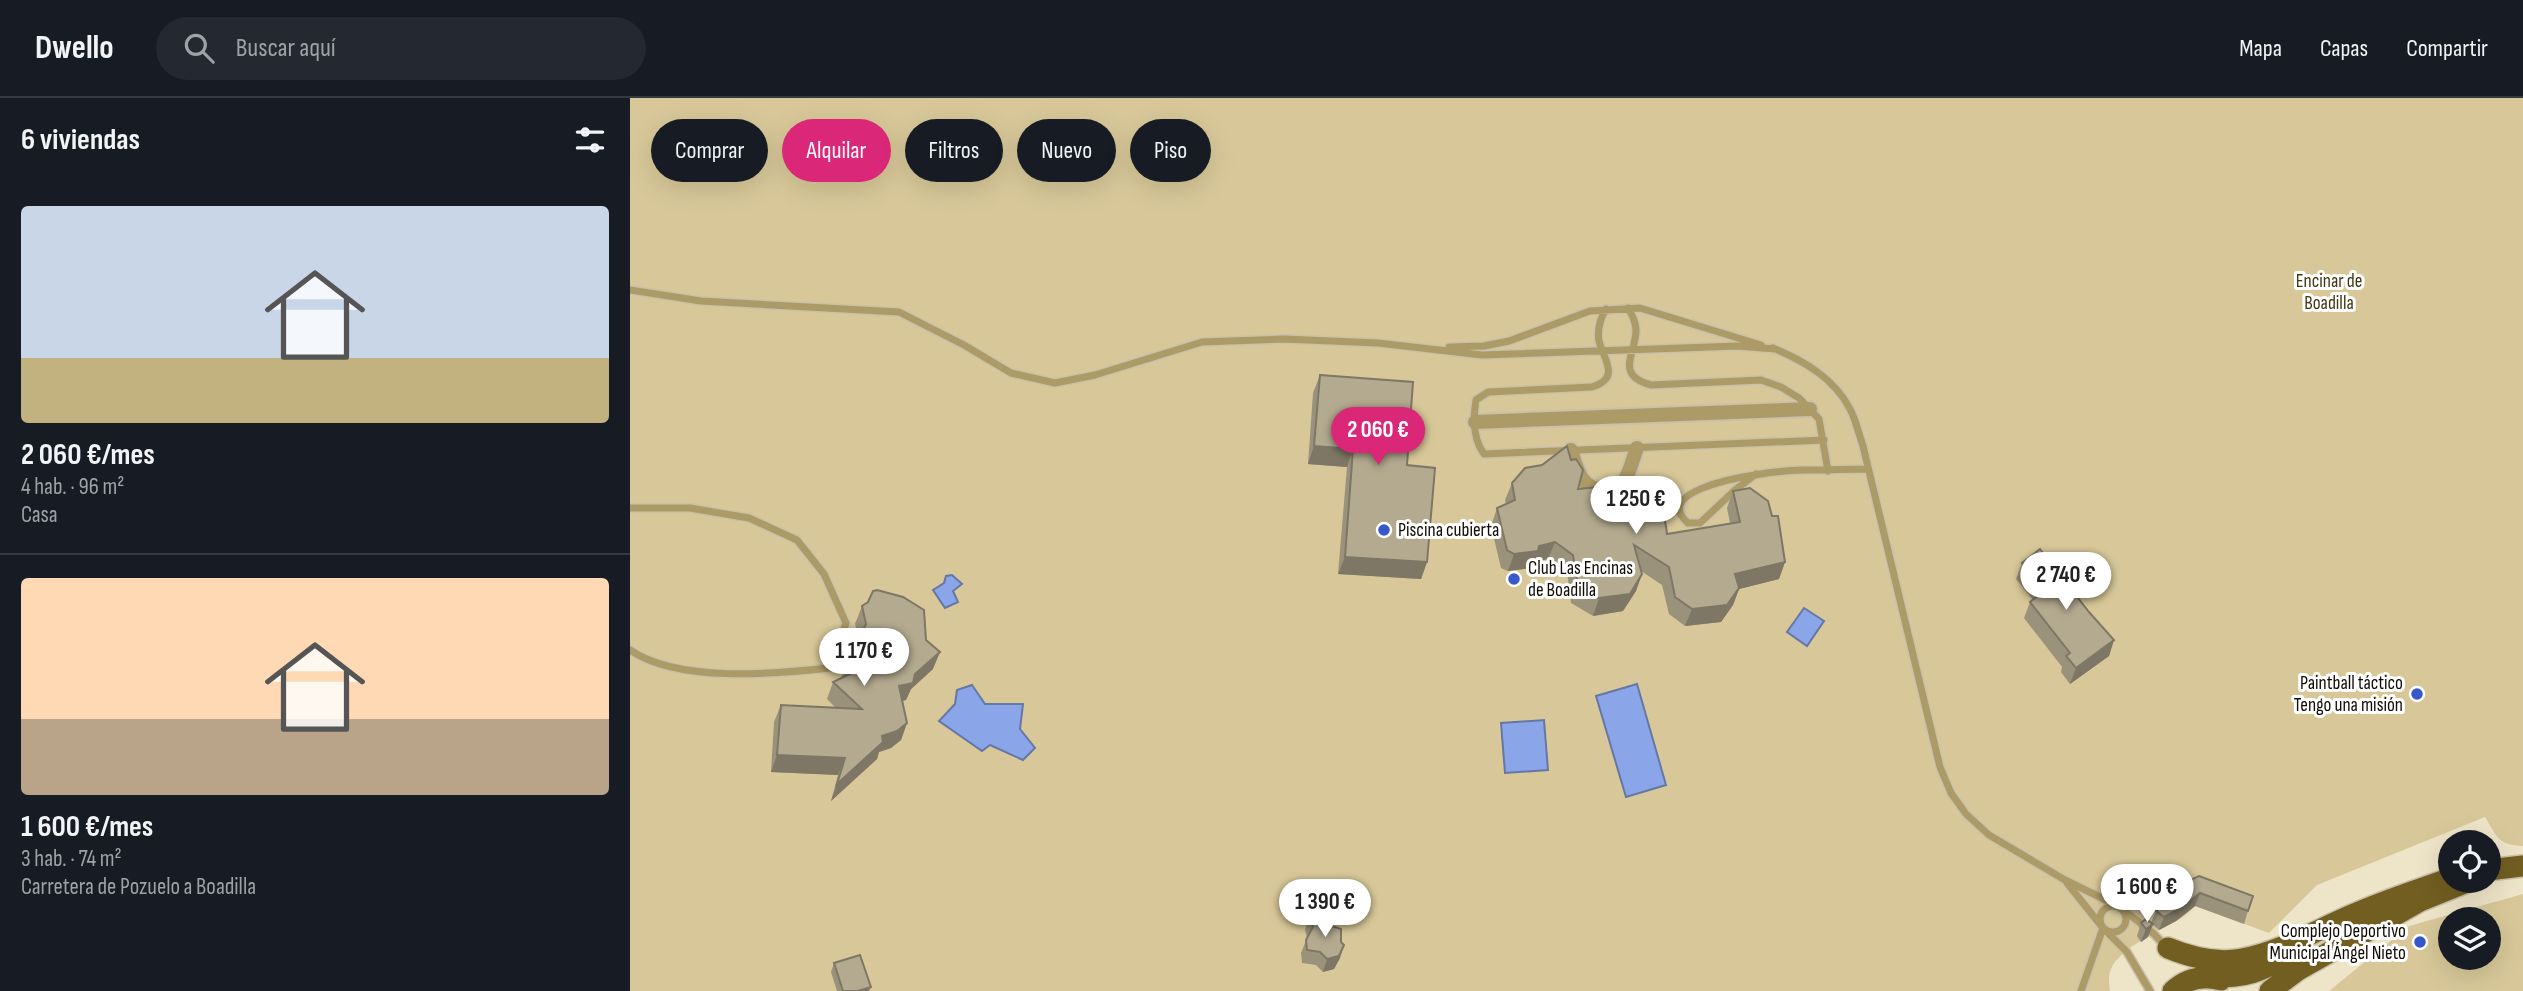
<!DOCTYPE html>
<html lang="es">
<head>
<meta charset="utf-8">
<style>
  body { margin:0; font-family:"Sofia Sans Condensed",sans-serif; background:#242831; color:#f1f3f6; height:100vh; display:flex; flex-direction:column; font-size:26px; white-space:nowrap }
  * { box-sizing:border-box; margin:0 }
  p { font-size:23px; color:#9ea1a6 }
  .icon { flex:none; width:38px; height:38px; fill:none; stroke:currentColor; stroke-width:2; stroke-linecap:round; stroke-linejoin:round }
  .map { position:relative; flex:1; overflow:hidden }
  .side { display:flex; flex-direction:column; background:#171b24; width:630px }
  .side>* { flex:none }
  .hud { position:absolute; left:21px; top:21px; width:665px; height:63px; display:flex; gap:14px }
  .tools { position:absolute; left:1808px; top:732px; display:grid; gap:14px }
  .tools a { display:grid; place-items:center; width:63px; height:63px; border-radius:50%; background:#171b24; box-shadow:0 7px 28px #0002; font-size:35px }
  .price { position:absolute; translate:-50% -60px; padding:0 16px; border-radius:24px; background:#fff; color:#222; font-size:23px; line-height:46px; filter:drop-shadow(0 2px 4px #0008) }
  .price::after { content:''; position:absolute; left:50%; top:42px; width:21px; height:16px; margin-left:-10px; background:inherit; clip-path:polygon(0 0,100% 0,50% 100%) }
  .price.selected { background:#db2777; color:#fff }
  ul { padding:0; list-style:none }
  li { display:grid; align-content:center; gap:14px; height:371px; padding:0 21px }
  li+li { border-top:2px solid #363941 }
  li span { display:grid; place-items:center; height:217px; border-radius:7px; color:#555 }
  li>.icon { margin-inline-start:auto }
  span .icon { width:126px; height:126px; fill:#fffc; stroke-width:1 }
  li b { font-size:30px }
  h2 { display:flex; justify-content:space-between; align-items:center; height:84px; padding:0 21px; font-size:30px }
  .tag { padding:0 24px; border-radius:32px; background:#171b24; box-shadow:0 7px 28px #0002; font-size:24px; line-height:63px }
  .tag.selected { background:#db2777; color:#fff }
  header { display:flex; align-items:center; gap:42px; box-sizing:border-box; height:98px; padding:0 35px; background:#171b24; border-bottom:2px solid #363941 }
  header strong { font-size:33px }
  nav { display:flex; gap:38px; margin-inline-start:auto; font-size:24px }
  .search { width:490px; height:63px; background:#242831; display:flex; align-items:center; gap:18px; box-sizing:border-box; padding:0 24px; border-radius:38px; color:#9ea1a6; font-size:26px }
  main { display:flex; flex:1; min-height:0 }
  .map>svg:first-child { display:block }
  .green { fill:#d8c899; fill-rule:evenodd }
  .water { fill:#8aa5e8; stroke:#6577a4; stroke-width:2 }
  .lines { fill:none; stroke-linecap:round; stroke-linejoin:round }
  .lane-casing { stroke:#cac1a9; stroke-width:10 }
  .street-casing { stroke:#cac1a9; stroke-width:18 }
  .primary-casing { stroke:#cac1a9; stroke-width:24 }
  .lane { stroke:#ad9b67; stroke-width:7 }
  .street { stroke:#ad9b67; stroke-width:14 }
  .primary { stroke:#725e21; stroke-width:21 }
  .wall { fill:#9b927c }
  .shaded-wall { fill:#7e7765 }
  .building { fill:#b4aa90; stroke:#7e7765; stroke-width:2 }
  .poi-dot { fill:#3759ca; stroke:#fff; stroke-width:2.5 }
  .labels { text-anchor:middle; dominant-baseline:central; stroke-width:6; stroke-linejoin:round; paint-order:stroke }
  .park-label { font-size:19px; fill:#413614; stroke:#fff }
  .poi-label { font-size:19px; fill:#0f0b04; stroke:#fff; text-anchor:start }
</style>
</head>
<body>
<header>
<strong>Dwello</strong>
<div class="search"><svg class="icon" aria-label="search" viewBox="0 0 24 24"><circle cx="10" cy="10" r="6"/><path d="M15 15l6 6"/></svg>Buscar aquí</div>
<nav><a>Mapa</a><a>Capas</a><a>Compartir</a></nav>
</header>
<main>
<section class="side">
<h2>6 viviendas<svg class="icon" aria-label="filters" viewBox="0 0 24 24"><path d="M4 7h16M4 17h16"/><circle cx="9" cy="7" r="2"/><circle cx="15" cy="17" r="2"/></svg></h2>
<ul>
<li><span style="background:linear-gradient(#c9d6e8 70%,#c2b280 0)"><svg class="icon" aria-label="home" viewBox="0 0 24 24"><path d="M3 11l9-7 9 7M6 9v11h12V9"/></svg></span><div><b>2 060 €/mes</b><p>4 hab. · 96 m²</p><p>Casa</p></div></li>
<li><span style="background:linear-gradient(#ffd9b3 65%,#b9a48a 0)"><svg class="icon" aria-label="home" viewBox="0 0 24 24"><path d="M3 11l9-7 9 7M6 9v11h12V9"/></svg></span><div><b>1 600 €/mes</b><p>3 hab. · 74 m²</p><p>Carretera de Pozuelo a Boadilla</p></div></li>
</ul>
</section>
<div class="map">
<svg width="1893" height="893" viewBox="0 0 1893 893">
  <rect width="100%" height="100%" fill="#eee4c8"/>
  <!-- green -->
  <path class="green" d="M0 0H1893V748C1868 747 1867 739 1855 719L1687 787 1639 835 1565 808C1560 813 1554 819 1548 822 1530 832 1489 851 1481 871 1478 878 1479 886 1480 893H0Z
    M1893 796V893H1699L1779 828ZM1820 821H1858V859H1820Z"/>
  <!-- water -->
  <path class="water" d="M322 477 332 486 323 493 328 504 315 510 303 492 314 485 316 478Z
    M1174 510 1194 523 1177 548 1157 534Z
    M1007 586 1036 687 996 699 966 598Z
    M342 587 355 606H393L390 631 405 650 393 662 360 647 352 653 309 623 325 606 327 592Z
    M914 622 918 672 875 675 871 625Z"/>
  <g class="lines">
    <!-- lane casing -->
    <g class="lane-casing">
      <path id="lane" d="M0 192 71 203 269 214 334 247 381 275 425 285 465 277 572 244 654 241 748 245 852 257 1108 248 1145 251
        M998 210C1002 216 1005 223 1006 231 1007 254 983 277 1021 287L1131 282 1151 289 1169 300 1189 321 1198 373
        M976 211C970 221 967 231 969 243 974 262 991 280 962 289L858 294 846 302C843 320 843 341 854 356L1194 342
        M819 249 854 248 879 243 960 213 1010 210 1131 247
        M1143 250C1174 263 1204 280 1220 311 1226 322 1229 337 1233 348L1310 669 1321 695 1336 716 1359 737 1435 782 1490 809 1524 836 1536 849
        M1126 376 1105 392 1070 425H1058C1023 395 1104 380 1125 377 1161 370 1201 372 1238 371
        M0 410H60L119 420 167 442 194 476 216 525 200 570C144 576 48 585 0 552
        M196 544 207 549
        M1437 785 1473 830 1497 854 1520 893
        M1470 821a13 13 0 1 1 26 0a13 13 0 1 1-26 0Z
        M1451 893 1473 830"/>
    </g>
    <!-- street casing -->
    <g class="street-casing">
      <path id="street" d="M845 324 1180 311
        M941 352C947 371 951 392 975 392 980 392 986 391 991 387 999 379 1003 360 1007 350"/>
    </g>
    <!-- primary casing -->
    <g class="primary-casing">
      <path id="primary" d="M1858 772 1893 768
        M1538 850C1560 859 1587 866 1612 861 1650 854 1687 832 1722 817 1753 803 1785 793 1818 781
        M1578 879C1620 880 1630 873 1667 854
        M1543 893C1557 880 1573 877 1591 882
        M1640 893 1668 872 1790 803 1842 782"/>
    </g>
    <!-- lane -->
    <use href="#lane" class="lane"/>
    <!-- street -->
    <use href="#street" class="street"/>
    <!-- primary -->
    <use href="#primary" class="primary"/>
  </g>
  <!-- wall -->
  <path class="wall" d="M690 277 777 367 797 464 791 481 708 476 717 369 678 366 683 295Z
    M882 385 948 391 985 413 1037 436 1100 425 1097 410 1103 393 1142 418 1155 464 1149 481 1109 491 1103 507 1091 524 1055 528 1039 516 1032 487 1011 473 1012 476 1006 493 993 513 963 518 941 505 937 474 918 461 904 464 902 470 878 473 871 470 861 428 867 410 876 406 875 402Z
    M1392 465 1459 514 1484 542 1479 558 1440 586 1431 574 1432 569 1394 520 1400 504 1403 502 1386 481Z
    M232 508 296 542 303 571 281 591 276 602 272 603 277 625 271 642 261 650 249 654 247 661 201 703 208 677 141 674 144 624 151 607 206 610 197 601 203 584 211 580 217 564 221 562 227 548 229 541 225 526Z
    M1560 782 1618 813 1614 826 1565 808 1546 823 1529 832 1523 827 1518 839 1511 844 1507 838 1511 825H1521L1526 813 1535 804 1539 793 1546 794Z
    M679 819 710 860 704 871 693 874 686 867 672 865 671 855 677 840 675 832Z
    M204 865 239 893H207L201 874Z"/>
  <!-- shaded-wall -->
  <path class="shaded-wall" d="M684 348 723 351 717 369 678 366Z
    M925 444 918 461 904 464 902 470 878 473 884 456Z
    M715 459 797 464 791 481 708 476Z
    M1155 464 1149 481 1109 491 1103 507 1091 524 1055 528 1062 511 1105 476Z
    M1012 476 1006 493 993 513 963 518 969 500Z
    M1484 542 1479 558 1440 586 1446 570Z
    M310 554 303 571 281 591 276 602 263 605 269 588 285 576Z
    M277 625 271 642 261 650 249 654 247 661 201 703 207 686 252 638Z
    M147 657 215 660 208 677 141 674Z
    M1570 795 1565 808 1546 823 1529 832 1534 819Z
    M1523 826 1518 839 1511 844 1516 831Z
    M714 847 710 860 704 871 693 874 697 861Z
    M241 889 239 893H228Z"/>
  <!-- building -->
  <path class="building" d="M690 277 783 284 777 367 805 370 797 464 715 459 723 351 684 348Z
    M937 348 941 362 946 361 953 372 948 391 977 388 985 413 1024 408 1035 422 1037 436 1110 424 1103 393 1120 390 1138 403 1142 418H1148L1155 464 1105 476 1109 490 1097 507 1062 511 1045 499 1039 469 1004 447 1012 476 1000 496 969 500 948 488 943 457 925 444 909 448 908 453 884 456 877 452 867 410 885 402 882 385 895 370 912 367Z
    M1410 451 1459 514 1484 542 1446 570 1436 558 1440 555 1400 504 1414 493 1392 465Z
    M247 492 273 499 294 512 296 542 310 554 285 576 283 585 269 588 277 625 267 633 252 638 253 644 207 686 215 660 147 657 151 607 232 611 203 584 222 575 217 564 222 561 226 548 241 543 231 536 236 526 232 508 238 504 243 493Z
    M1569 778 1623 798 1618 813 1570 795 1551 810 1534 819 1526 813 1539 801V793L1546 794 1560 782Z
    M690 818 698 827 711 831V844L714 847 709 858 697 861 690 854 677 852 676 842 683 829 679 819Z
    M1516 821 1523 826 1516 831 1511 825Z
    M230 857 241 889 228 893H213L204 865Z"/>
  <!-- markers -->
  <g class="poi-dot">
    <circle cx="754" cy="432" r="7"/>
    <circle cx="884" cy="481" r="7"/>
    <circle cx="1787" cy="596" r="7"/>
    <circle cx="1790" cy="844" r="7"/>
  </g>
  <g class="labels">
    <!-- park labels -->
    <g class="park-label">
      <text x="1699" y="183">Encinar de<tspan x="1699" dy="22">Boadilla</tspan></text>
    </g>
    <!-- poi labels -->
    <g class="poi-label">
      <text x="768" y="432">Piscina cubierta</text>
      <text x="898" y="470">Club Las Encinas<tspan x="898" dy="22">de Boadilla</tspan></text>
      <text x="1773" y="585" text-anchor="end">Paintball táctico<tspan x="1773" dy="22">Tengo una misión</tspan></text>
      <text x="1776" y="833" text-anchor="end">Complejo Deportivo<tspan x="1776" dy="22">Municipal Ángel Nieto</tspan></text>
    </g>
  </g>
</svg>
<div class="tools">
<a><svg class="icon" aria-label="locate" viewBox="0 0 24 24"><circle cx="12" cy="12" r="6"/><path d="M12 2v4M12 18v4M2 12h4M18 12h4"/></svg></a>
<a><svg class="icon" aria-label="layers" viewBox="0 0 24 24"><path d="M12 4l9 5-9 5-9-5zM3 14l9 5 9-5"/></svg></a>
</div>
<b class="price selected" style="left:748px;top:369px">2 060 €</b>
<b class="price" style="left:1006px;top:438px">1 250 €</b>
<b class="price" style="left:1436px;top:514px">2 740 €</b>
<b class="price" style="left:234px;top:590px">1 170 €</b>
<b class="price" style="left:1517px;top:826px">1 600 €</b>
<b class="price" style="left:695px;top:841px">1 390 €</b>
<div class="hud">
<a class="tag">Comprar</a>
<a class="tag selected">Alquilar</a>
<a class="tag">Filtros</a>
<a class="tag">Nuevo</a>
<a class="tag">Piso</a>
</div>
</div>
</main>
</body>
</html>
